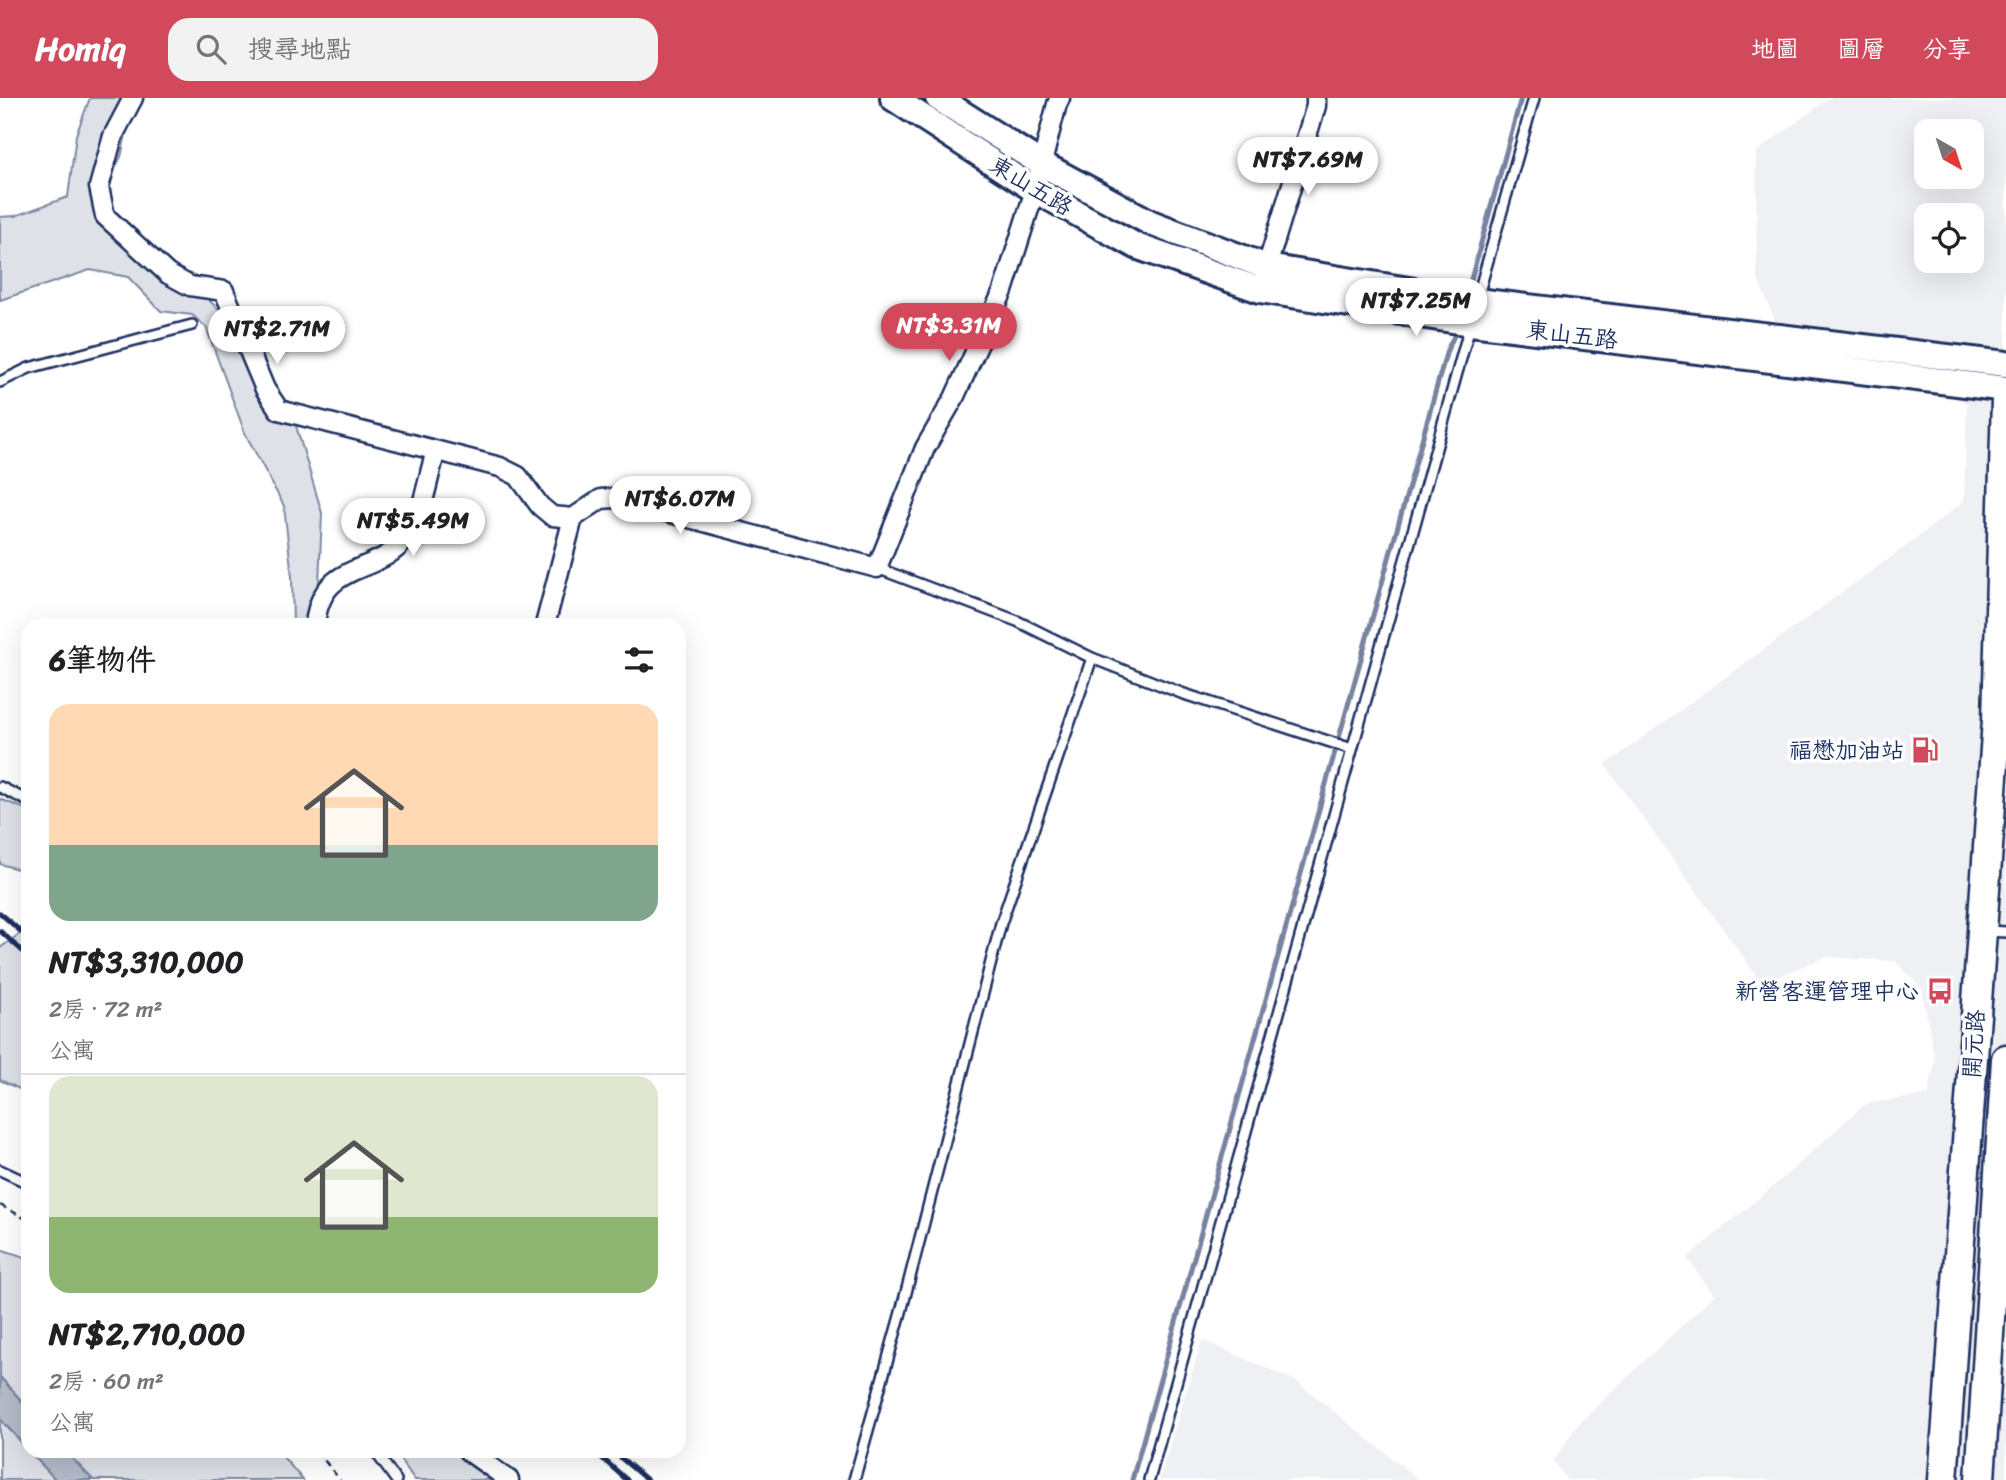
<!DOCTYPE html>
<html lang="zh-TW">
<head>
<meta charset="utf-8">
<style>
  body { margin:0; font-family:Sriracha,"LXGW WenKai TC",sans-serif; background:#f2f2f2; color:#202124; height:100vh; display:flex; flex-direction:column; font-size:26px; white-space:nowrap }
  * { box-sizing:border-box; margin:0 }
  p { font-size:23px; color:#757577 }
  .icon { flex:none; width:38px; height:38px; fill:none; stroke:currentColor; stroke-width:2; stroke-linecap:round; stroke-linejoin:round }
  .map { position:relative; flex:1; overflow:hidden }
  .side { position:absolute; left:21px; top:520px; width:665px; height:840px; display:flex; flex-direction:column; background:#fff; border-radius:21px; box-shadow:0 7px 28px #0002 }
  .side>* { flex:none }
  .needle { width:46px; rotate:141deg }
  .buttons { position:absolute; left:1914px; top:21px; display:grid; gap:14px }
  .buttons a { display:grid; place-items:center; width:70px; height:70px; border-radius:14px; background:#fff; box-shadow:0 7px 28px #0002; font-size:35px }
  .price { position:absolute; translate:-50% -60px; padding:0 16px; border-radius:24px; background:#fff; color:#222; font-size:23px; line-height:46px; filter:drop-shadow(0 2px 4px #0008) }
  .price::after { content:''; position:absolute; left:50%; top:42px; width:21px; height:16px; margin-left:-10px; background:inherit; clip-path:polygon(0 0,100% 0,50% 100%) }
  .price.active { background:#d1495b; color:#fff }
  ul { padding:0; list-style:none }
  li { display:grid; align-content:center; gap:14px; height:371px; padding:0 28px }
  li+li { border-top:2px solid #e0e0e0 }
  li span { display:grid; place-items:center; height:217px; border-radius:21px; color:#555 }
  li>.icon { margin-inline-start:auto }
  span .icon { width:126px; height:126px; fill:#fffc; stroke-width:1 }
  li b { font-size:30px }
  h2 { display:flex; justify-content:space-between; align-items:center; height:84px; padding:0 28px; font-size:30px }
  header { display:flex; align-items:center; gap:42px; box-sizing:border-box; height:98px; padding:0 35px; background:#d1495b; color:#fff }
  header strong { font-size:33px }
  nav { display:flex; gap:38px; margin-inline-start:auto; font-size:24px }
  .search { width:490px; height:63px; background:#f2f2f2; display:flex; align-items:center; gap:18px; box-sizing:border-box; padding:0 24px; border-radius:21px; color:#757577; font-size:26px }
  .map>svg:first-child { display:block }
  .built { fill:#eff0f4; fill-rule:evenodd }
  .green { fill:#dee1e7; stroke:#7c88a2; stroke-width:2 }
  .water { fill:#b5bbca; stroke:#77839f; stroke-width:2 }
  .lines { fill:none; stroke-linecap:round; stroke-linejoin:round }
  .stream { stroke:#77839f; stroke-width:5 }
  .lane-casing { stroke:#1b2f5e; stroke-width:14 }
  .street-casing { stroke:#1b2f5e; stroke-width:23 }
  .secondary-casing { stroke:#1b2f5e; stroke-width:30 }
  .primary-casing { stroke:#1b2f5e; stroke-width:33 }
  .path { stroke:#1b2f5e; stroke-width:2.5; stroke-dasharray:7 5; stroke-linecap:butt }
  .lane { stroke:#fff; stroke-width:9 }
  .street { stroke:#fff; stroke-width:18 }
  .secondary { stroke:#fff; stroke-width:24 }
  .primary { stroke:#fff; stroke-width:28 }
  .rail { stroke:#1b2f5e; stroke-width:5 }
  .labels { text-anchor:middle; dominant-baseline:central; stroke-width:7; stroke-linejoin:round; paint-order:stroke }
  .street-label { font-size:23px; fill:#1b2f5e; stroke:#fff }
  .poi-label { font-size:23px; fill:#1b2f5e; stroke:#fff; text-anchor:end }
</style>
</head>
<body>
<header>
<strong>Homiq</strong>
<div class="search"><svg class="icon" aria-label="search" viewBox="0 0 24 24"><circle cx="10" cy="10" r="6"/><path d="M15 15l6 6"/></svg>搜尋地點</div>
<nav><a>地圖</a><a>圖層</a><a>分享</a></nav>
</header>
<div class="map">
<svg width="2006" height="1382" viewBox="0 0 2006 1382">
  <rect width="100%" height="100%" fill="#fff"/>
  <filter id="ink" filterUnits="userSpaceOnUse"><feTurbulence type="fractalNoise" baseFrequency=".0143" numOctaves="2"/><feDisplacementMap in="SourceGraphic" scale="14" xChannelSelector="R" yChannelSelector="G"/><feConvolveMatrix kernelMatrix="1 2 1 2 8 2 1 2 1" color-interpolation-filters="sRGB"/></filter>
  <g filter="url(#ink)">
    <!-- built -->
    <path class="built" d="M1829 0H2006V1382H1567L1554 1363 1578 1326 1714 1197 1687 1160 1776 1086 1865 1006 1928 997 1935 963 1922 891 1895 863 1825 859 1762 885 1605 667 1905 449 1964 403 1967 305 1919 285 1787 252 1757 179 1756 54ZM1927 33H1972V79H1927ZM1927 117H1972V163H1927Z
      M1202 1242 1296 1283 1419 1382H1159Z"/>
    <!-- green -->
    <path class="green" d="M90 0H134L121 59 103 92 115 122 148 166 182 176 248 240 296 328 322 415 319 485 326 512 322 527H293L292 479 284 408 245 335 206 229 192 217 161 213 128 179 90 172 0 202V119L15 118 68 99 76 37Z
      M0 701 28 712V774L0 766Z
      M28 830V995L0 982V850Z
      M0 1151 28 1160V1310L0 1279Z
      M0 1321 56 1382H0Z
      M65 1353H278L303 1382H93Z
      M394 1353H455L495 1382H415Z"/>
    <!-- water -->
    <path class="water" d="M0 1279 28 1310V1351L0 1321Z
      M29 1353H65L93 1382H56Z"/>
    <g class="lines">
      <!-- stream -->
      <path class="stream" d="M1470 185 1521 0
        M1132 1382 1447 252 1455 236"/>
      <!-- lane casing -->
      <g class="lane-casing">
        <path id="lane" d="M1477 201 1534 0
          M0 284 29 270 192 227
          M877 470 1017 523 1092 560 1181 595 1352 651
          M0 689 28 703
          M1987 833 2006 834
          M0 1072 28 1085
          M375 1353 396 1382
          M854 1382 900 1218 1001 825 1092 560
          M1149 1382 1470 228"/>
      </g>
      <!-- street casing -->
      <g class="street-casing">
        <path id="street" d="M133 0 113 38 99 89 105 118 168 176 190 188 224 193 265 291 279 312 500 369 518 378 540 408 552 418 573 420
          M1264 178 1316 8V0
          M315 527C321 460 377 480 407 439 424 415 427 381 436 353
          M545 527 573 420 601 401 614 400 877 470 925 350 954 300 1003 193 1035 92 1057 6 1060 0
          M468 1353 509 1382"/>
      </g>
      <!-- secondary casing -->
      <g class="secondary-casing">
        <path id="secondary" d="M893 0 1035 92 1136 148 1260 192 1471 225 2006 291
          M938 0 1040 65 1151 125 1267 169 1477 203 2006 266"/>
      </g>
      <!-- primary casing -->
      <g class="primary-casing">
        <path id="primary" d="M1943 1382 1997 622 2006 300
          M1980 1382 2006 961"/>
      </g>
      <!-- path -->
      <path class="path" d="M0 1107 28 1122
        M317 1353 340 1382"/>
      <!-- lane -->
      <use href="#lane" class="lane"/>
      <!-- street -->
      <use href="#street" class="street"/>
      <!-- secondary -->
      <use href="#secondary" class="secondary"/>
      <!-- primary -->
      <use href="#primary" class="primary"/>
      <!-- rail -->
      <path class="rail" d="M0 815 28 840
        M0 833 28 858
        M594 1353 627 1382
        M613 1353 647 1382"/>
    </g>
  </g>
  <!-- icons -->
  <defs>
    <g id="fuel-bare" transform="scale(2.1)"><path d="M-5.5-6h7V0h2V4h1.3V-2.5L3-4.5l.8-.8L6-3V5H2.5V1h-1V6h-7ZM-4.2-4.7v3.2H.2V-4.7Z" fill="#d1495b" stroke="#fff" stroke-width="2.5" paint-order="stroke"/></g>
    <g id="bus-bare" transform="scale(2.1)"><path d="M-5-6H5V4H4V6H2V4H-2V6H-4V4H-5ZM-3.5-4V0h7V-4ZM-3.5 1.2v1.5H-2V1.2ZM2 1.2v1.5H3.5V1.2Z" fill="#d1495b" stroke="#fff" stroke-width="2.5" paint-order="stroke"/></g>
  </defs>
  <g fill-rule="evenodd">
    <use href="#fuel-bare" x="1925" y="652"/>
    <use href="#bus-bare" x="1940" y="893"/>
  </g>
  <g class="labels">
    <!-- street labels -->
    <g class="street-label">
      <text transform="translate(1031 88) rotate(31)">東山五路</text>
      <text transform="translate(1572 237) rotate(7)">東山五路</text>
      <text transform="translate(1974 946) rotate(-86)">開元路</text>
    </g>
    <!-- poi labels -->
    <g class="poi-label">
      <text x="1904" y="652">福懋加油站</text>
      <text x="1919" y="893">新營客運管理中心</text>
    </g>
  </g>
</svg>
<div class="buttons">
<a><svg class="needle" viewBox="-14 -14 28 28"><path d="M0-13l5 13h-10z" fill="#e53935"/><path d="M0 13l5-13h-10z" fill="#757577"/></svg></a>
<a><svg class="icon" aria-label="locate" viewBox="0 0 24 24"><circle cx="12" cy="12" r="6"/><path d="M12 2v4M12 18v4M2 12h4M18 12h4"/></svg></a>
</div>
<b class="price" style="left:1308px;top:99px">NT$7.69M</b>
<b class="price" style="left:1416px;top:240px">NT$7.25M</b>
<b class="price active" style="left:949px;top:265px">NT$3.31M</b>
<b class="price" style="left:277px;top:268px">NT$2.71M</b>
<b class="price" style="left:680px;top:438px">NT$6.07M</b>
<b class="price" style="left:413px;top:460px">NT$5.49M</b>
<section class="side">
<h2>6筆物件<svg class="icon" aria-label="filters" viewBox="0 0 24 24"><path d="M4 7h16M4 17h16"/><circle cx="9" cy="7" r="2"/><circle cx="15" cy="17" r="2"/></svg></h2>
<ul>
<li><span style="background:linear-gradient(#ffd9b3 65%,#7fa58c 0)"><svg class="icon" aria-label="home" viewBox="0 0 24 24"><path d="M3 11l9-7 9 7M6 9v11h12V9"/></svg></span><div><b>NT$3,310,000</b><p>2房 · 72 m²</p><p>公寓</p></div></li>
<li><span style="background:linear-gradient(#dfe7d0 65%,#8fb573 0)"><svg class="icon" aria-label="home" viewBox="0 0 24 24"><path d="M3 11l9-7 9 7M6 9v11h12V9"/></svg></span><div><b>NT$2,710,000</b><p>2房 · 60 m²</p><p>公寓</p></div></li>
</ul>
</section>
</div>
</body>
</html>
